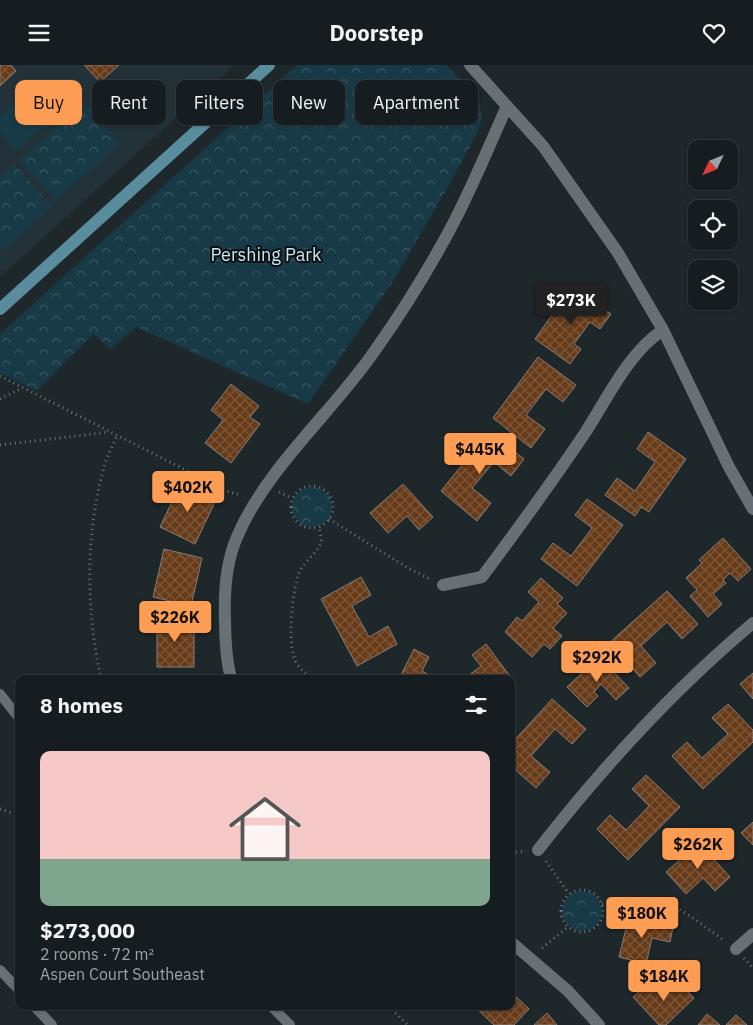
<!DOCTYPE html>
<html lang="en">
<head>
<meta charset="utf-8">
<style>
  body { margin:0; font-family:"IBM Plex Sans",sans-serif; background:#1f2629; color:#f1f3f6; height:100vh; display:flex; flex-direction:column; font-size:19px; white-space:nowrap }
  * { box-sizing:border-box; margin:0 }
  p { font-size:16px; color:#9ea2a5 }
  .icon { flex:none; width:28px; height:28px; fill:none; stroke:currentColor; stroke-width:2; stroke-linecap:round; stroke-linejoin:round }
  .map { position:relative; flex:1; overflow:hidden }
  .panel { position:absolute; left:15px; top:610px; width:500px; height:335px; display:flex; flex-direction:column; background:#161d20; border-radius:10px; box-shadow:0 1px 4px #0004,0 0 0 1px #353b3e }
  .panel>* { flex:none }
  .top-card { position:absolute; left:15px; top:15px; width:500px; height:45px; display:flex; gap:10px }
  .needle { width:32px; rotate:227deg }
  .fabs { position:absolute; left:688px; top:75px; display:grid; gap:10px }
  .fabs a { display:grid; place-items:center; width:50px; height:50px; border-radius:10px; background:#161d20; box-shadow:0 1px 4px #0004,0 0 0 1px #353b3e; font-size:25px }
  .price { position:absolute; translate:-50% -42px; padding:0 11px; border-radius:5px; background:#fd9d54; color:#111; font-size:16px; line-height:32px; filter:drop-shadow(0 1px 2px #0008) }
  .price::after { content:''; position:absolute; left:50%; top:30px; width:15px; height:11px; margin-left:-8px; background:inherit; clip-path:polygon(0 0,100% 0,50% 100%) }
  .price.active { background:#222; color:#fff }
  ul { padding:0; list-style:none }
  li { display:grid; align-content:center; gap:10px; height:265px; padding:0 25px }
  li span { display:grid; place-items:center; height:155px; border-radius:10px; color:#555 }
  li>.icon { margin-inline-start:auto }
  span .icon { width:90px; height:90px; fill:#fffc; stroke-width:1 }
  li b { font-size:21px }
  h2 { display:flex; justify-content:space-between; align-items:center; height:60px; padding:0 25px; font-size:21px }
  .pill { padding:0 18px; border-radius:10px; background:#161d20; box-shadow:0 1px 4px #0004,0 0 0 1px #353b3e; font-size:18px; line-height:45px }
  .pill.active { background:#fd9d54; color:#111 }
  header { display:flex; justify-content:space-between; align-items:center; height:65px; padding:0 25px; background:#161d20; font-size:22px; font-weight:800 }
  .map>svg:first-child { display:block }
  .built { fill:#233138 }
  .forest { fill:url(#forest-crowns) }
  .pitch { fill:#183a47 }
  .building { fill:url(#building-cross-hatch); stroke:#857c76 }
  .lines { fill:none; stroke-linecap:round; stroke-linejoin:round }
  .path { stroke:#6e7578; stroke-width:3; stroke-dasharray:1 4; stroke-linecap:butt }
  .lane { stroke:#677175; stroke-width:10 }
  .street { stroke:#677175; stroke-width:12 }
  .secondary { stroke:#598c9d; stroke-width:12 }
  .labels { text-anchor:middle; dominant-baseline:central; stroke-width:4; stroke-linejoin:round; paint-order:stroke }
  .park-label { font-size:18px; fill:#cbe6f1; stroke:#0b0f11 }
</style>
</head>
<body>
<header><svg class="icon" aria-label="menu" viewBox="0 0 24 24"><path d="M4 6h16M4 12h16M4 18h16"/></svg>Doorstep<svg class="icon" aria-label="heart" viewBox="0 0 24 24"><path d="M12 20l-8-8c-3-5 5-10 8-4 3-6 11-1 8 4z"/></svg></header>
<div class="map">
<svg width="753" height="960" viewBox="0 0 753 960">
  <defs>
    <pattern id="forest-crowns" width="20" height="18" patternUnits="userSpaceOnUse" patternTransform="scale(1.25)"><rect width="20" height="18" fill="#183a47"/><path d="M2 6a3 3 0 1 1 6 0M12 15a3 3 0 1 1 6 0" fill="none" stroke="#395661"/></pattern>
    <pattern id="building-cross-hatch" width="8" height="8" patternUnits="userSpaceOnUse" patternTransform="scale(1.25)"><rect width="8" height="8" fill="#673b19"/><path d="M0 0l8 8M0 8l8-8" fill="none" stroke="#7c573a"/></pattern>
  </defs>
  <rect width="100%" height="100%" fill="#1e272a"/>
  <!-- built -->
  <path class="built" d="M0 0H234L0 212Z"/>
  <!-- forest -->
  <path class="forest" d="M297 0H447L475 30 479 37 482 53 478 66 444 129 390 221 308 339 136 262 111 284 93 269 37 326 0 308V269Z
    M83 37 120 78 56 136 20 95Z
    M14 99 52 141 3 185 0 182V112Z
    M292 442a20 20 0 1 1 40 0a20 20 0 1 1-40 0Z
    M562 846a20 20 0 1 1 40 0a20 20 0 1 1-40 0Z"/>
  <!-- pitch -->
  <path class="pitch" d="M34 19 60 47 17 86 0 67V51Z"/>
  <!-- building -->
  <path class="building" d="M0 0H11L16 6 0 21Z
    M84 0H119L100 17Z
    M566 230 579 239 585 230 611 249 600 264 590 257 574 279 581 284 570 299 535 274Z
    M538 292 576 320 563 337 546 324 526 350 545 364 531 383 493 353Z
    M231 319 259 341 250 352 260 359 231 398 205 378 223 355 211 345Z
    M648 367 686 394 649 447 641 442 635 451 605 430 617 413 635 426 655 397 637 384Z
    M494 370 524 394 511 411 494 397 472 423 491 438 477 456 441 426 483 374 487 378Z
    M181 418 216 435 195 479 160 462Z
    M403 419 433 452 419 465 407 451 388 468 370 448Z
    M587 434 623 460 577 521 541 494 553 478 571 491 592 463 575 450Z
    M723 473 751 504 738 516 730 508 723 515 726 518 713 529 722 539 708 552 690 531 697 525 686 513 702 498 699 495Z
    M164 484 202 493 191 541 153 532Z
    M361 512 371 530 352 541 369 572 388 561 397 579 357 601 321 534Z
    M541 513 563 533 557 539 567 548 553 563 562 571 550 584 544 579 532 592 505 567 517 552 522 556 539 537 528 527Z
    M667 526 698 559 682 574 667 557 641 581 656 598 640 612 609 578Z
    M157 554H194V602H157Z
    M486 579 512 614 511 615 464 614 481 601 472 590Z
    M414 584 429 592 422 606 436 614H399Z
    M599 592 629 623 616 635 601 619 594 627 598 631 587 642 567 622Z
    M753 608V634L740 619Z
    M552 634 586 664 572 679 555 664 531 691 550 707 536 723 511 701V679Z
    M728 639 753 665V677L703 724 672 691 687 677 702 693 728 669 712 653Z
    M646 710 680 742 628 795 597 764 610 750 626 765 649 741 632 724Z
    M753 757V780L741 768Z
    M699 778 730 812 715 826 703 813 686 829 666 807Z
    M629 851 673 862 670 877 652 873 646 899 619 892Z
    M677 915 694 933 666 960H659L633 932 651 916 663 929Z
    M511 927 529 944 514 960H494L474 941H511Z
    M547 948 557 960H534Z
    M707 949 720 960H698Z
    M736 950 747 960H726Z"/>
  <g class="lines">
    <!-- path -->
    <path class="path" d="M0 311 229 427 242 430
      M0 334 22 323
      M0 380 109 367
      M291 442a21 21 0 1 1 42 0a21 21 0 1 1-42 0Z
      M279 427 292 433
      M329 454 408 503 432 515
      M101 614C86 544 85 471 104 402 107 391 113 381 117 370
      M314 614C307 609 302 606 297 599 286 582 292 527 299 508 304 496 318 488 321 477 322 473 320 467 319 462
      M0 744 19 750
      M511 788 526 786
      M546 796 569 829
      M561 846a21 21 0 1 1 42 0a21 21 0 1 1-42 0Z
      M602 839C619 835 643 832 661 837 682 842 706 863 725 876
      M542 883 568 862
      M744 893 753 903
      M388 941 408 960"/>
    <!-- lane -->
    <path class="lane" d="M0 629 19 653
      M0 905 19 925
      M34 941 52 960
      M271 941 290 960"/>
    <!-- street -->
    <path class="street" d="M470 0 543 81 618 188 663 265 729 402 753 444
      M443 520 482 512C517 465 552 417 585 368 607 334 629 287 663 265
      M231 614C226 594 225 574 225 554 224 526 226 497 237 472 266 403 334 346 376 284 405 243 432 199 455 155 474 118 490 79 507 41
      M538 785C602 703 673 625 753 558
      M511 877 568 926 599 960
      M736 884 753 869"/>
    <!-- secondary -->
    <path class="secondary" d="M0 244 269 0"/>
  </g>
  <g class="labels">
    <!-- park labels -->
    <g class="park-label">
      <text x="266" y="189">Pershing Park</text>
    </g>
  </g>
</svg>
<div class="fabs">
<a><svg class="needle" viewBox="-14 -14 28 28"><path d="M0-13l5 13h-10z" fill="#e53935"/><path d="M0 13l5-13h-10z" fill="#9ea2a5"/></svg></a>
<a><svg class="icon" aria-label="locate" viewBox="0 0 24 24"><circle cx="12" cy="12" r="6"/><path d="M12 2v4M12 18v4M2 12h4M18 12h4"/></svg></a>
<a><svg class="icon" aria-label="layers" viewBox="0 0 24 24"><path d="M12 4l9 5-9 5-9-5zM3 14l9 5 9-5"/></svg></a>
</div>
<b class="price active" style="left:571px;top:261px">$273K</b>
<b class="price" style="left:480px;top:410px">$445K</b>
<b class="price" style="left:188px;top:448px">$402K</b>
<b class="price" style="left:175px;top:578px">$226K</b>
<b class="price" style="left:597px;top:618px">$292K</b>
<b class="price" style="left:698px;top:805px">$262K</b>
<b class="price" style="left:642px;top:874px">$180K</b>
<b class="price" style="left:664px;top:937px">$184K</b>
<div class="top-card">
<a class="pill active">Buy</a>
<a class="pill">Rent</a>
<a class="pill">Filters</a>
<a class="pill">New</a>
<a class="pill">Apartment</a>
</div>
<section class="panel">
<h2>8 homes<svg class="icon" aria-label="filters" viewBox="0 0 24 24"><path d="M4 7h16M4 17h16"/><circle cx="9" cy="7" r="2"/><circle cx="15" cy="17" r="2"/></svg></h2>
<ul>
<li><span style="background:linear-gradient(#f6c9c9 70%,#7fa58c 0)"><svg class="icon" aria-label="home" viewBox="0 0 24 24"><path d="M3 11l9-7 9 7M6 9v11h12V9"/></svg></span><div><b>$273,000</b><p>2 rooms · 72 m²</p><p>Aspen Court Southeast</p></div></li>
</ul>
</section>
</div>
</body>
</html>
